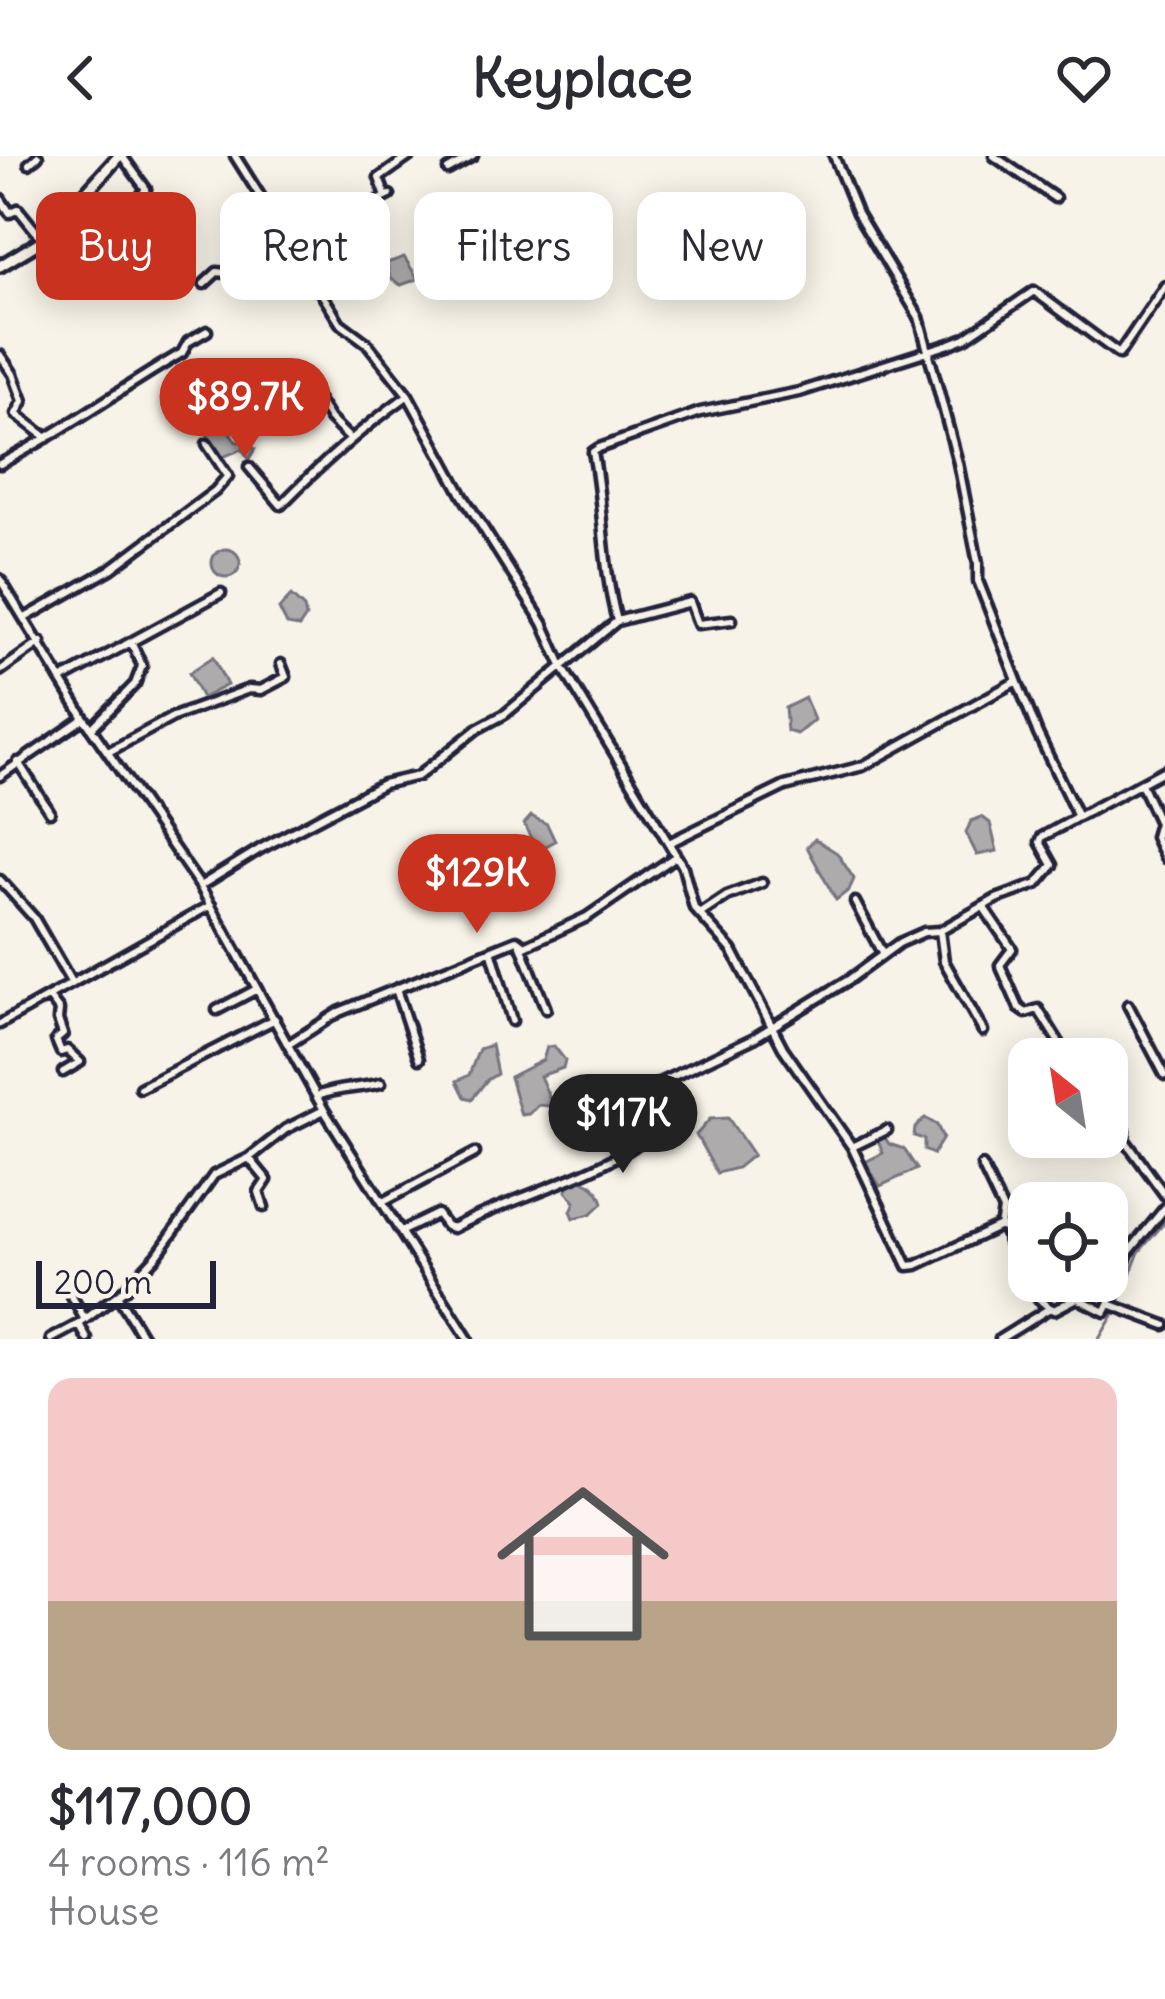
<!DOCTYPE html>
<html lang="en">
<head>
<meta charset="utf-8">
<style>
  body { margin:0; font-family:Delius,sans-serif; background:#f2f2f3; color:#2b2b33; height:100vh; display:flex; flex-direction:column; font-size:45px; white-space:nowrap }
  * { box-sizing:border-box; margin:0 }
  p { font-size:39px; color:#7c7c81 }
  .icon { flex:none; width:66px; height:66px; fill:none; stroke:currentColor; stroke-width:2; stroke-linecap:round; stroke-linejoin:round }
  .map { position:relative; height:1183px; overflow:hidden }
  .sheet { display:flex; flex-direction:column; background:#fff; flex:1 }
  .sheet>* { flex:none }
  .guide { position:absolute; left:36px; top:36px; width:1095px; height:108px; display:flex; gap:24px }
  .needle { width:78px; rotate:330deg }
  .buttons { position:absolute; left:1008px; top:882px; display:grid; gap:24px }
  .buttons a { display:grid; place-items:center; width:120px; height:120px; border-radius:24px; background:#fff; box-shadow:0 6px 30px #0003; font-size:60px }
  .scale { position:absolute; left:36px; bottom:30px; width:180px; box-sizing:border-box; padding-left:12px; border:6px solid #22223b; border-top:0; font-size:33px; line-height:42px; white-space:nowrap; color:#22223b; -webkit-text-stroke:9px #f7f3e8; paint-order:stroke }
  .price { position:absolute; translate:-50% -102px; padding:0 27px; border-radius:42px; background:#c8321e; color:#fff; font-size:39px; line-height:78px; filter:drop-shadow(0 3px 6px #0008) }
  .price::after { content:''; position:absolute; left:50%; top:72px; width:36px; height:27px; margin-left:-18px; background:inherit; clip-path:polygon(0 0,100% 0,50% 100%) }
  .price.on { background:#222; color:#fff }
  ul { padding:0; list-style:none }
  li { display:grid; align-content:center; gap:24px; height:636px; padding:0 48px }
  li+li { border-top:3px solid #e1e1e2 }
  li span { display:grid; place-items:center; height:372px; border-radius:24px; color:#555 }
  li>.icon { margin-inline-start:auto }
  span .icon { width:216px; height:216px; fill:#fffc; stroke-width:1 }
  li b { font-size:51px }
  .tag { padding:0 42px; border-radius:24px; background:#fff; box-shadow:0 6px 30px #0003; font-size:42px; line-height:108px }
  .tag.on { background:#c8321e; color:#fff }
  header { display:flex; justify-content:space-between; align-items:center; height:156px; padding:0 48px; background:#fff; font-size:54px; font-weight:800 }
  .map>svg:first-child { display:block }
  .water { fill:#aeabad; stroke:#76747f; stroke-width:3 }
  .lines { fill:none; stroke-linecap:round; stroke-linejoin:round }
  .stream { stroke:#76747f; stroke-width:3 }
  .minor-casing { stroke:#22223b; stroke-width:15 }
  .major-casing { stroke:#22223b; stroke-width:18 }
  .minor { stroke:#f7f3e8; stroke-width:6 }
  .major { stroke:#f7f3e8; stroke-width:9 }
</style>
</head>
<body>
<header><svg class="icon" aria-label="back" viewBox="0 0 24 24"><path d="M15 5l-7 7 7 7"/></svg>Keyplace<svg class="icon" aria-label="heart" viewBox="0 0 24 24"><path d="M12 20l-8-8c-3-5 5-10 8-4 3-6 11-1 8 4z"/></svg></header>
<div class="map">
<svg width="1165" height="1183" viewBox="0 0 1165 1183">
  <rect width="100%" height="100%" fill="#f7f3e8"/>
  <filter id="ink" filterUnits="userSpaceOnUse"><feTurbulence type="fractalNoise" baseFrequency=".00833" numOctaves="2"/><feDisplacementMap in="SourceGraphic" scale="24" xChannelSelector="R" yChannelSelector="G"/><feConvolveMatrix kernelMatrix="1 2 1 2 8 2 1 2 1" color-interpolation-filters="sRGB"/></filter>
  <g filter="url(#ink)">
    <!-- water -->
    <path class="water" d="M404 101 418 123 401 129 390 122 387 107Z
      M218 267 226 270 236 286 247 285 255 293 249 303 242 293 223 301 204 274Z
      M212 407a14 14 0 1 1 28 0a14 14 0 1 1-28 0Z
      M291 440 304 452 306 461 299 471 287 469 279 453Z
      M213 501 227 529 202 542 189 517Z
      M805 542 814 564 797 578 787 575 785 552Z
      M531 660 547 668 555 685 537 695 524 668Z
      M982 661 990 667 997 695 977 699 966 677 971 665Z
      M815 683 837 697 854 723 849 734 836 744 807 691Z
      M491 889 497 918 487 924 472 943 465 941 457 925 469 919 479 893Z
      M554 890 565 904 563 912 540 920 550 943 548 950 538 949 529 958 521 959 510 921 543 904 547 891Z
      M728 962 753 999 737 1012 717 1017 696 979 710 963Z
      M925 962 937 969 943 982 933 998 924 994V983L914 980 915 972Z
      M884 980 889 988 904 993 917 1013 880 1030 865 1006 883 997 877 983Z
      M573 1023C588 1024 599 1032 603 1047L591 1058 574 1062 571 1055 575 1046 566 1035Z"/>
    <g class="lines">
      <!-- stream -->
      <path class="stream" d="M1099 1183 1116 1154 1139 1096 1165 1066"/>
      <!-- minor casing -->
      <g class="minor-casing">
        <path id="minor" d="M235 0 340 167 367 187 408 239 463 340 543 467 563 512 683 711 694 752 732 794 783 892 852 991 887 974
          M834 0 857 57 919 161 958 307 978 407V425L1038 578 1078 661 1165 614
          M994 0 1055 42
          M29 8 38 0
          M448 14 473 0
          M386 41 379 22 410 0
          M0 42 10 57 18 53 43 84
          M139 76 154 92
          M283 76 354 57 390 39
          M118 91 146 71 154 59 139 42 146 33 122 0
          M204 128 217 116 226 117 273 60
          M0 199 13 218 23 245 16 258 47 282
          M236 224 257 255 266 261
          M260 272 269 256 307 227 330 263 349 282
          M0 308C64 275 120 233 182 197L188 186 207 175
          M249 311 281 349C320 309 361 273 407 240
          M0 423 84 562 200 730
          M25 462 111 413 215 335 228 320 207 288
          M617 465C602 410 604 352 593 296L599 292 700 256 799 236 950 188 965 182 1034 135 1119 198 1165 130
          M0 515 41 486
          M61 524 221 437
          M92 572 135 528 142 510 131 486
          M110 595 173 561 249 533 261 534 286 521 281 508
          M18 606 50 656
          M0 620 84 562
          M1142 630 1159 667 1155 681 1165 702
          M669 687 785 630 863 610 1015 526
          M0 724 34 762 71 826
          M855 746 882 797
          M984 752 1012 793 1000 809 1019 852 1026 857 1038 853 1063 893H1076L1085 903
          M700 758 727 740 762 727
          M940 775 944 805 983 875
          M520 787 546 853
          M492 797 512 865
          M396 833 419 903
          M49 841 59 854 58 864 63 878 56 884 61 896 67 894 80 906 63 916
          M1128 849 1165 919
          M217 854 257 833
          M0 868 211 749
          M289 888 339 856 517 784 525 790 587 761 676 700
          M140 932 275 863
          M317 940C338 931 359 933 381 927
          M1107 940 1125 975 1124 983 1165 1039
          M852 991 908 1110 917 1109 998 1071
          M249 1002 267 1024 259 1036 264 1051
          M982 1010 1003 1054 1000 1071 1004 1072C1014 1100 1026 1140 1054 1154L1077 1142 1105 1156 1109 1148 1165 1169
          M383 1046 475 997
          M402 1075 437 1058 446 1070 453 1072C506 1043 614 1015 651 976L639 941 642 935 754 882 850 823 899 787 924 776 940 775 996 743 1037 728 1053 709 1040 686 1042 681 1078 661
          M71 1139 84 1162
          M117 1139 144 1183
          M1109 1148 1128 1097 1165 1052
          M79 1168 124 1134 157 1099 214 1019 249 1002 286 973 324 954
          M51 1183 79 1168 87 1183
          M468 1183 324 954 200 730 260 693 383 628 418 620 477 573 505 558 617 465 690 446 698 468 732 464
          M1000 1183 1050 1152"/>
      </g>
      <!-- major casing -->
      <g class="major-casing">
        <path id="major" d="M0 110 43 84 119 0"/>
      </g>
      <!-- minor -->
      <use href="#minor" class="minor"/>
      <!-- major -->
      <use href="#major" class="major"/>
    </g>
  </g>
</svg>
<div class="buttons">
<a><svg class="needle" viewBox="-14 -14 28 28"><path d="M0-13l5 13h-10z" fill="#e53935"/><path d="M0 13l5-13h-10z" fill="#7c7c81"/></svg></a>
<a><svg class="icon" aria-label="locate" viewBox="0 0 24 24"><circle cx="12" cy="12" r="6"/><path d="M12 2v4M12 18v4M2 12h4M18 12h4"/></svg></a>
</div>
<div class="scale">200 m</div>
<b class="price" style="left:245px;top:304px">$89.7K</b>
<b class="price" style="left:477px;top:780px">$129K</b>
<b class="price on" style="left:623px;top:1020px">$117K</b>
<div class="guide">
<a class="tag on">Buy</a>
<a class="tag">Rent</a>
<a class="tag">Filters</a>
<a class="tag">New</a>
</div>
</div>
<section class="sheet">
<ul>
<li><span style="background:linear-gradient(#f6c9c9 60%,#b9a48a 0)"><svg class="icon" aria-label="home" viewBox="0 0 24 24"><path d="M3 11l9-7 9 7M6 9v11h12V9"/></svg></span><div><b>$117,000</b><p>4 rooms · 116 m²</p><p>House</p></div></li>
</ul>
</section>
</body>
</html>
